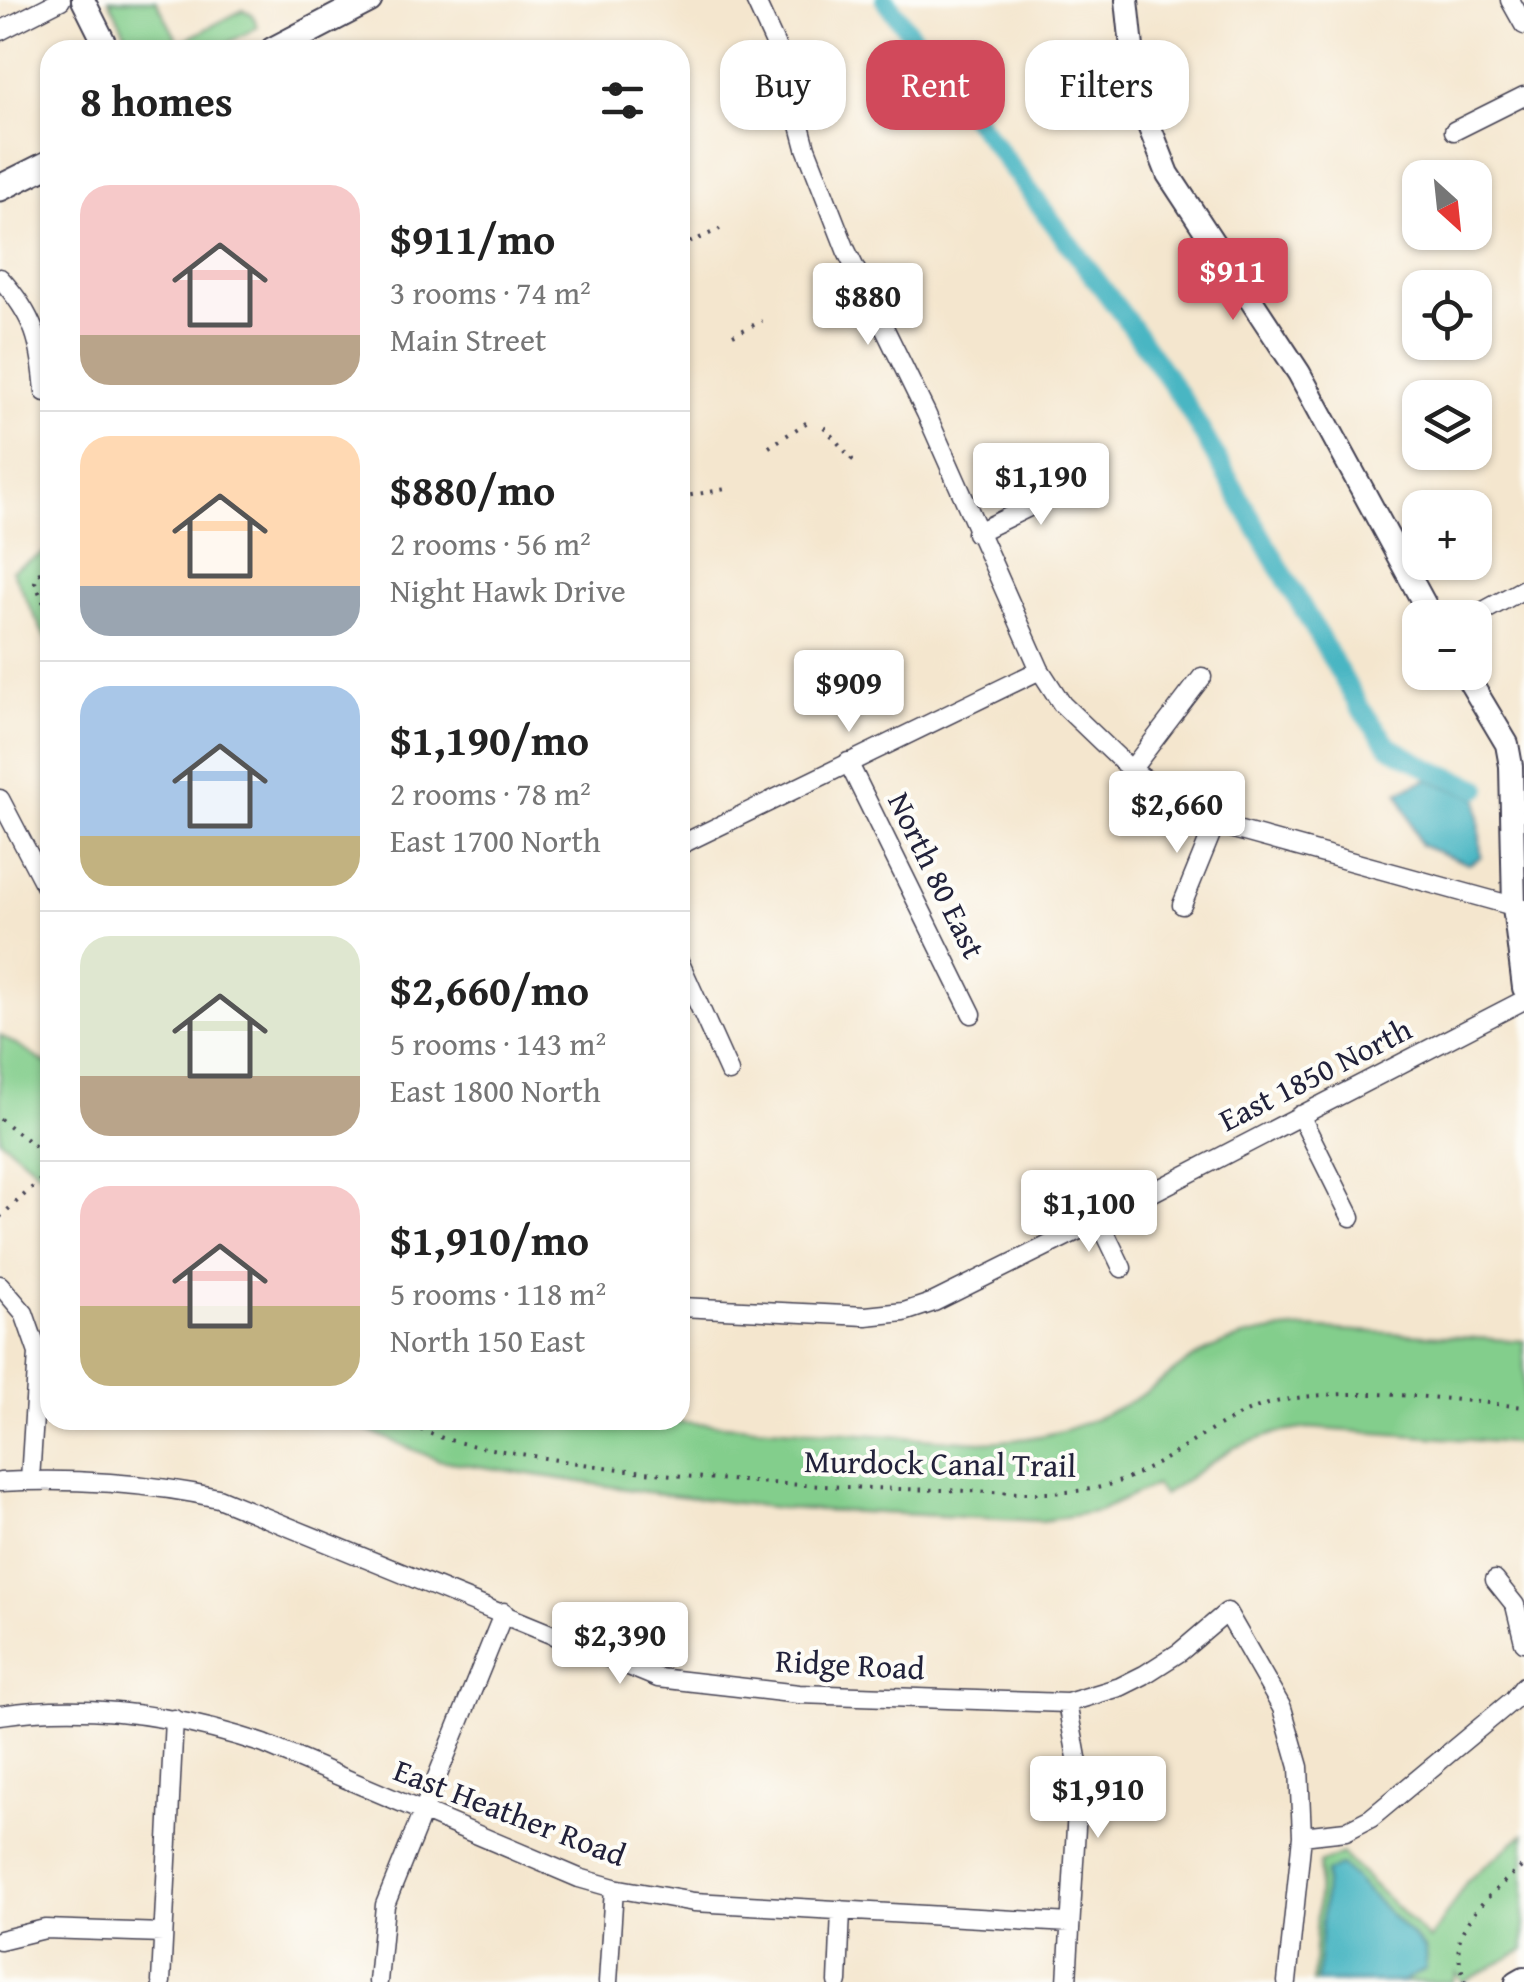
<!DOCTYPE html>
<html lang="en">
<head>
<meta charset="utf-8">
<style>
  body { margin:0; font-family:"Gentium Book Plus",serif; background:#f6f6f6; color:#222; height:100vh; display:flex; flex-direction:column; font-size:38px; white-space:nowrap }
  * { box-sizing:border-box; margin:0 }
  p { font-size:32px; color:#767676 }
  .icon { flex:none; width:55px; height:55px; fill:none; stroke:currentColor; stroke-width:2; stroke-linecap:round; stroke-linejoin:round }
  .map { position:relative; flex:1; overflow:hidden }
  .sheet { position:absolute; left:40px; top:40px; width:650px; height:1390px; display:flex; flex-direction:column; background:#fff; border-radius:30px; box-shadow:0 2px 8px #0004 }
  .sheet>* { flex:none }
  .hud { position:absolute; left:720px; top:40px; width:652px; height:90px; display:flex; gap:20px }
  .needle { width:65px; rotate:153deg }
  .controls { position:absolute; left:1402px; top:160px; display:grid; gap:20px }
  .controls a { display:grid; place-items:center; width:90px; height:90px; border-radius:20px; background:#fff; box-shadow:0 2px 8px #0004; font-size:50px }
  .price { position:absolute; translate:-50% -85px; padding:0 22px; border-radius:10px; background:#fff; color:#222; font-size:32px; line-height:65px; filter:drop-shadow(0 2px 5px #0008) }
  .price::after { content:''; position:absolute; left:50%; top:60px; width:30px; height:22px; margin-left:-15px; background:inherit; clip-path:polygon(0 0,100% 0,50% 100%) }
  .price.active { background:#d1495b; color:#fff }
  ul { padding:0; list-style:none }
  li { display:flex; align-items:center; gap:30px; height:250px; padding:0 40px }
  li+li { border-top:2px solid #e0e0e0 }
  li span { display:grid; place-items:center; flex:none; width:280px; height:200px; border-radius:30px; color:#555 }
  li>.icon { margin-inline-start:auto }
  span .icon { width:120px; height:120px; fill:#fffc; stroke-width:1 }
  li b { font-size:42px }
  h2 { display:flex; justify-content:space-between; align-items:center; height:120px; padding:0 40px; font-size:42px }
  .tag { padding:0 35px; border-radius:30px; background:#fff; box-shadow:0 2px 8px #0004; font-size:35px; line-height:90px }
  .tag.active { background:#d1495b; color:#fff }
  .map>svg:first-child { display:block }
  .green { fill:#83ce8c; stroke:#527864; stroke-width:2.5 }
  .water { fill:#48b6c3; stroke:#356c7f; stroke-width:2.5 }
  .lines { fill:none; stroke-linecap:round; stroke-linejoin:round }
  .canal { stroke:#48b6c3; stroke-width:20 }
  .minor-casing { stroke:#423f51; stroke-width:21 }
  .tertiary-casing { stroke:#423f51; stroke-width:26 }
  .secondary-casing { stroke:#423f51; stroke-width:29 }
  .path { stroke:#423f51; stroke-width:4; stroke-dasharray:2.5 8; stroke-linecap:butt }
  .minor { stroke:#fff; stroke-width:18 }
  .tertiary { stroke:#fff; stroke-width:22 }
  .secondary { stroke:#fff; stroke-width:25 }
  .labels { text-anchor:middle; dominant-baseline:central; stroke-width:8; stroke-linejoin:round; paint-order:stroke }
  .street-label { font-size:32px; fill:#22223b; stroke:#fdfcf7 }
</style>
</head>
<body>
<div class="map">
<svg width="1524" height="1982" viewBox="0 0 1524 1982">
  <rect width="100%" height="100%" fill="#fdfcf7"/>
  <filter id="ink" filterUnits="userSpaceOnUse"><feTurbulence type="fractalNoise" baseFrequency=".01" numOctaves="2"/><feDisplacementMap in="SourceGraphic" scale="20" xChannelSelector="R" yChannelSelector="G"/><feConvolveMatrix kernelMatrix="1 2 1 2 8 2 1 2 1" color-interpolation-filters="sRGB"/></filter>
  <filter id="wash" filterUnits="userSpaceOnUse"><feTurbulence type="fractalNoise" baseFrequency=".0048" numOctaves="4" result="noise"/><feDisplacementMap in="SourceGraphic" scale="40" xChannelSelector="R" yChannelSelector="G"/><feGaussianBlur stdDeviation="2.25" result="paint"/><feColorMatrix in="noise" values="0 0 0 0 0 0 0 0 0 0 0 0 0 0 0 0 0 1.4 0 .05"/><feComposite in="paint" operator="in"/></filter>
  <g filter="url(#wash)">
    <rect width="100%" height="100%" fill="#f4e6ce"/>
    <!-- green -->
    <path class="green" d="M109 0H156L179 43 243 10 252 14 258 27 214 50H134Z
      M50 550V647L12 570Z
      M0 1035 50 1066V1181L0 1139Z
      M1306 1328 1524 1341V1444L1308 1428 1276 1433 1233 1448 1163 1495 1155 1485 1099 1511 1042 1521 780 1508 646 1492 438 1460 343 1420H650L980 1442C1044 1440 1077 1430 1133 1400 1151 1391 1167 1376 1183 1365 1222 1338 1260 1331 1306 1328Z
      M1524 1834V1950L1463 1982 1456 1973 1453 1982H1313L1320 1863 1342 1854 1430 1940 1467 1881Z"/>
    <!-- water -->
    <path class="water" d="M1427 779 1478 798 1481 857 1469 864 1420 845 1398 792Z
      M1341 1865 1425 1949 1426 1969 1401 1982H1317L1326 1873Z"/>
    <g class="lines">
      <!-- canal -->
      <path class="canal" d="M885 0 1128 322 1185 403 1360 708 1390 747 1432 770 1478 788"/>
    </g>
  </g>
  <g filter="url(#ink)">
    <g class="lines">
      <!-- minor casing -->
      <g class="minor-casing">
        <path id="minor" d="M755 0 783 61 806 148 846 250 926 413 1040 670 1062 704 1131 770 1215 824 1524 909
          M1510 0 1524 25
          M0 31 61 0
          M1454 131 1524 96
          M0 278C35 317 41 342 45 392
          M976 533 1084 480
          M1471 618 1524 589
          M848 762 972 1014
          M1131 770 1202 677
          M0 799 50 895
          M680 845 1040 670
          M1182 905 1215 824
          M680 963 729 1072
          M1300 1115 1351 1217
          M1099 1220 1122 1268
          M0 1285 24 1313 38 1353 30 1480
          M680 1307 866 1316 904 1312 934 1302 1099 1220 1524 1000
          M0 1482C69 1478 151 1483 218 1498L658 1678 799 1694 1067 1703 1120 1687 1144 1675 1180 1652 1227 1612 1282 1708 1299 1767 1302 1836 1287 1982
          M1495 1580 1515 1605 1524 1642
          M0 1715C89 1701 180 1716 264 1744L579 1878 614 1888 694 1902 1070 1923
          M1302 1836 1346 1831 1371 1818 1513 1700 1524 1686
          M0 1940 45 1929 163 1933
          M161 1982 174 1719
          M378 1982 385 1905 504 1612
          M608 1982 614 1888
          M838 1982 841 1910
          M1067 1982 1078 1793V1763L1067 1703"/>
      </g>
      <!-- tertiary casing -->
      <g class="tertiary-casing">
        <path id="tertiary" d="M83 0 108 50
          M1127 0 1137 95 1168 174 1299 373 1432 618
          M1464 672 1507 744 1511 766 1514 907 1524 988
          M1517 1982 1524 1978"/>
      </g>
      <!-- secondary casing -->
      <g class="secondary-casing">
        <path id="secondary" d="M273 50 369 0
          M0 188 50 163"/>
      </g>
      <!-- path -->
      <path class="path" d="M680 247 720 229
        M733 335 762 321
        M824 427 852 459 846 466
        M769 447 812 419
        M680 497 726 489
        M50 568 38 574 35 582 50 618
        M0 1119 50 1158
        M0 1217 50 1171
        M402 1420C442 1444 488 1448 533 1456 666 1479 804 1487 940 1490 989 1491 1042 1497 1091 1489 1151 1479 1198 1431 1253 1409 1326 1381 1447 1399 1524 1407
        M1465 1982C1462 1970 1457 1956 1459 1943 1464 1915 1503 1882 1524 1865"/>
      <!-- minor -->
      <use href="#minor" class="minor"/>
      <!-- tertiary -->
      <use href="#tertiary" class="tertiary"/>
      <!-- secondary -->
      <use href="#secondary" class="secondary"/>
    </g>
  </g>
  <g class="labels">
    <!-- street labels -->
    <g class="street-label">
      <text transform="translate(937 875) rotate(64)">North 80 East</text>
      <text transform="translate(1315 1074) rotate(-27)">East 1850 North</text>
      <text transform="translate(940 1463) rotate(1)">Murdock Canal Trail</text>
      <text transform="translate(850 1664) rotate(3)">Ridge Road</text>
      <text transform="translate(510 1812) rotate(21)">East Heather Road</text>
    </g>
  </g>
</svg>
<div class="controls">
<a><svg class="needle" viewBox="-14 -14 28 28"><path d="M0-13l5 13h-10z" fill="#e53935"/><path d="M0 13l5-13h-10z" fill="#767676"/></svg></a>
<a><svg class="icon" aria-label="locate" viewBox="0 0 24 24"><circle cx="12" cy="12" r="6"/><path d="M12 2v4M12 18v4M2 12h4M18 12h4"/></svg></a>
<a><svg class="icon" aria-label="layers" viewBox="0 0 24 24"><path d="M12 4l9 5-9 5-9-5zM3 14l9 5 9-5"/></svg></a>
<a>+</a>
<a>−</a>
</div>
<b class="price active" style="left:1233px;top:323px">$911</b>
<b class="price" style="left:868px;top:348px">$880</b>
<b class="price" style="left:1041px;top:528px">$1,190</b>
<b class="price" style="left:849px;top:735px">$909</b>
<b class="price" style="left:1177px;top:856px">$2,660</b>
<b class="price" style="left:1089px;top:1255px">$1,100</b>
<b class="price" style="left:620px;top:1687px">$2,390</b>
<b class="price" style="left:1098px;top:1841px">$1,910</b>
<div class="hud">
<a class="tag">Buy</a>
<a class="tag active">Rent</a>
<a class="tag">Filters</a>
</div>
<section class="sheet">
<h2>8 homes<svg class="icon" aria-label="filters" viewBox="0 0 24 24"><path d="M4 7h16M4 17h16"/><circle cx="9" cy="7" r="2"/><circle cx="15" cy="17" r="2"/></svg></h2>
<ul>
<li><span style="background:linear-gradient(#f6c9c9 75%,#b9a48a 0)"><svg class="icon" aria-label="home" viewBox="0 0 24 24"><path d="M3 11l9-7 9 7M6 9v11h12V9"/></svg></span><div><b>$911/mo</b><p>3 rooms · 74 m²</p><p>Main Street</p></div></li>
<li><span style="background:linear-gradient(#ffd9b3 75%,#9aa5b1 0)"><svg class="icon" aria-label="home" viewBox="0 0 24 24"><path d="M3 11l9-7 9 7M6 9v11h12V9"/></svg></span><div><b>$880/mo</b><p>2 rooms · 56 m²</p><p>Night Hawk Drive</p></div></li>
<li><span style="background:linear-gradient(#a9c7e8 75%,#c2b280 0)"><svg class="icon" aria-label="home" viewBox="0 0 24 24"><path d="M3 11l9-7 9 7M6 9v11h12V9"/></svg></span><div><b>$1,190/mo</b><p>2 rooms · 78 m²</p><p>East 1700 North</p></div></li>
<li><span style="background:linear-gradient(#dfe7d0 70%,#b9a48a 0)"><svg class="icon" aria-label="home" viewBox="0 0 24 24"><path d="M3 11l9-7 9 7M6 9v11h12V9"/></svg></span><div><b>$2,660/mo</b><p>5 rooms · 143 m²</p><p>East 1800 North</p></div></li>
<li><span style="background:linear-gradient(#f6c9c9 60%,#c2b280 0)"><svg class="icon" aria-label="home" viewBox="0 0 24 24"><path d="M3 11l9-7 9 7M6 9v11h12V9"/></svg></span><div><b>$1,910/mo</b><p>5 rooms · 118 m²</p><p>North 150 East</p></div></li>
</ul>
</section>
</div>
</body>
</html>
